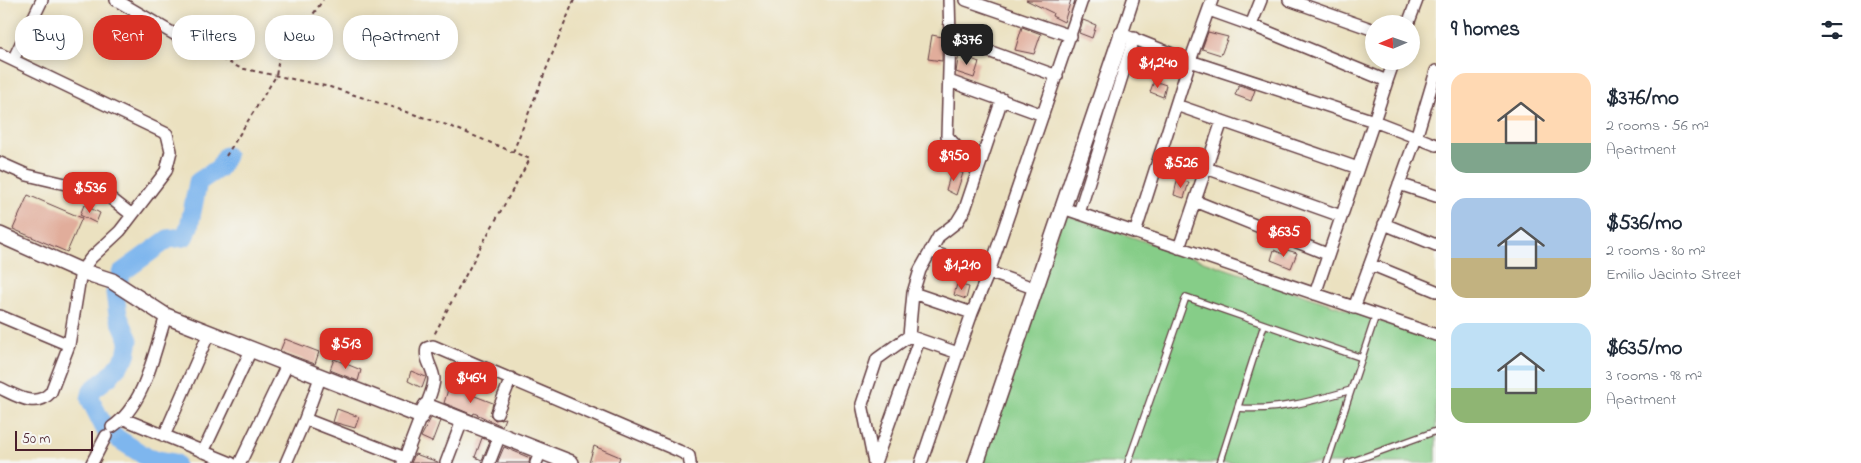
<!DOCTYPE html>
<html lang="en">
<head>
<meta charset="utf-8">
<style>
  body { margin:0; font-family:"Indie Flower",sans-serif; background:#f2f2f3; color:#1f2937; height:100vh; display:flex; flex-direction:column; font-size:19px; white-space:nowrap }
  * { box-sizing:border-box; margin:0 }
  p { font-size:16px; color:#747a83 }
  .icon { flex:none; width:28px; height:28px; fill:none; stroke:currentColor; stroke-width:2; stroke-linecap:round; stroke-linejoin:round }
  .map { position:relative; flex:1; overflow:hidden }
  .side { display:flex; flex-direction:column; background:#fff; width:425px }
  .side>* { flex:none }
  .hud { position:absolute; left:15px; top:15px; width:475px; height:45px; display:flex; gap:10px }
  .needle { width:32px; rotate:268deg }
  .buttons { position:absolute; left:1365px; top:15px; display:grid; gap:10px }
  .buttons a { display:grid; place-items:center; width:55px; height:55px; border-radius:50%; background:#fff; box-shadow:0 2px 12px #0003; font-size:25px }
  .scale { position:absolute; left:15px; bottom:12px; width:78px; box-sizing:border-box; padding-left:5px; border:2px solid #4a1f2b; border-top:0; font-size:14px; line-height:18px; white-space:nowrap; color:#4a1f2b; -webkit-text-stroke:4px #f6f6f2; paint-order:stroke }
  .price { position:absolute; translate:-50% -42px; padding:0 11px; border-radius:10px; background:#d93025; color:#fff; font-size:16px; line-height:32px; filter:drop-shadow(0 1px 2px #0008) }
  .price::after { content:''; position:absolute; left:50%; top:30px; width:15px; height:11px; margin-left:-8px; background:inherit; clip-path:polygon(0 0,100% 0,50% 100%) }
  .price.selected { background:#222; color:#fff }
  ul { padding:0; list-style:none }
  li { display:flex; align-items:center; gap:15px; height:125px; padding:0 15px }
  li span { display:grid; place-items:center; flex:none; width:140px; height:100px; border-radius:15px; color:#555 }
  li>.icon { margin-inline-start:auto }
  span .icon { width:60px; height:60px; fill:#fffc; stroke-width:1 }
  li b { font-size:21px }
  h2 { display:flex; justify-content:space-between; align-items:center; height:60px; padding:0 15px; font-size:21px }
  .tag { padding:0 18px; border-radius:20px; background:#fff; box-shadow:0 2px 12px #0003; font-size:18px; line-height:45px }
  .tag.selected { background:#d93025; color:#fff }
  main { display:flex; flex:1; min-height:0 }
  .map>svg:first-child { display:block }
  .green { fill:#86cd88; stroke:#68765a }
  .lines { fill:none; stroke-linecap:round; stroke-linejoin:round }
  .river { stroke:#7eb6ee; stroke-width:19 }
  .building { fill:#e1ad9b }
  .service-casing { stroke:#623c41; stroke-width:8 }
  .minor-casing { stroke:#623c41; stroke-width:14 }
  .tertiary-casing { stroke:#623c41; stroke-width:18 }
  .path { stroke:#623c41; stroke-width:2; stroke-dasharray:4 4; stroke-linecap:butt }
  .service { stroke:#fff; stroke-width:5.5 }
  .minor { stroke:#fff; stroke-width:11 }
  .tertiary { stroke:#fff; stroke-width:15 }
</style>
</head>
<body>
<main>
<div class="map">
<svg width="1436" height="463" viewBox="0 0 1436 463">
  <rect width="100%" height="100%" fill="#f6f6f2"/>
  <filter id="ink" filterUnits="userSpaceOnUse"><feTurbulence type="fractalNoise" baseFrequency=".02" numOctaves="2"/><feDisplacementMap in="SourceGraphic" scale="10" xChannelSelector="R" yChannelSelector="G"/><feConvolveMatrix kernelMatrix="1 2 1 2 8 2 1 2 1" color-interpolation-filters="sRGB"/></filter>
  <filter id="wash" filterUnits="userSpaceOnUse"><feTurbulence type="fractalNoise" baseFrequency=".0096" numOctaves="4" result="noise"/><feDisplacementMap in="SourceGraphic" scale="20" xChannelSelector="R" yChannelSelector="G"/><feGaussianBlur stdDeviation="1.12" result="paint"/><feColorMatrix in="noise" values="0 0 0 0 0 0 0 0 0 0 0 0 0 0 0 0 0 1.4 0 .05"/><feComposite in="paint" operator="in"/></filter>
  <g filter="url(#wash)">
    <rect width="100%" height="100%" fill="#ebe1c0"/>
    <!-- green -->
    <path class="green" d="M1064 214 1436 340V463H979Z"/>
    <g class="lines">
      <!-- river -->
      <path class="river" d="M175 463 148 458 106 431 90 399 92 390 109 377 126 356 129 340 118 315 115 293 121 273 168 239 184 237 189 227 198 182 219 168 226 156"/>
    </g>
    <g id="blocks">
      <!-- building -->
      <path class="building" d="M1026 0H1071L1064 22 1052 16 1053 13Z
        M1083 20 1096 25 1092 38 1079 33Z
        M1022 27 1041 34 1034 54 1015 50Z
        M1208 32 1228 37 1221 55 1202 49Z
        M932 35 942 37V61L928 59Z
        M959 54 979 62 974 78 956 72Z
        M1154 81 1166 85 1163 97 1150 92Z
        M1239 85 1255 90 1251 101 1235 95Z
        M952 169 963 173 956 195 946 190Z
        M1177 181 1189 182 1184 198 1174 195Z
        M28 195 82 218 67 252 13 229Z
        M84 205 100 213 96 223 80 215Z
        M1274 250 1285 255 1287 250 1297 253 1291 268 1271 260Z
        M957 284 969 287 966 299 954 295Z
        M285 339 319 352 315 364 280 351Z
        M334 359 361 370 358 381 330 370Z
        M411 371 426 377 422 388 408 381Z
        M449 386 493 403 490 415 495 420 505 418 502 426 474 413 473 415 444 403Z
        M337 409 359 417 355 428 333 422Z
        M431 418 440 421 432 442 421 437Z
        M482 438 490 441 482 460 475 457Z
        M594 446 620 457 618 463H589Z
        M504 447 530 458 529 463H497Z
        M415 454 438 462V463H411Z"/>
    </g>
  </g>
  <g filter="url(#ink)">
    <use href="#blocks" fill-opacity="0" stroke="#623c41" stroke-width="1"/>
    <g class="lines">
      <!-- service casing -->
      <g class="service-casing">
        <path id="service" d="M1238 408C1278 411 1313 401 1351 390
          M1128 463 1186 297 1362 358
          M1220 463 1264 325
          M1327 463 1376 315
          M1348 463 1436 431"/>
      </g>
      <!-- minor casing -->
      <g class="minor-casing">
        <path id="minor" d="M116 0 198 48
          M949 0 950 37 947 136 978 171
          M966 0 1071 36
          M1133 0 1122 34 1190 61 1212 0
          M1289 0 1374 30
          M1209 10 1251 25 1261 0
          M1408 24 1417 0
          M1251 25 1387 81 1394 61
          M950 37 1057 76
          M0 54 167 134 171 151 166 171 120 231 91 258 81 271 69 345 51 392C36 409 17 396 0 388
          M13 60 42 0
          M949 81 1043 115
          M1002 99 965 209 957 222 939 236 920 270 913 293 972 313 989 272 1082 0
          M1176 105 1358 168
          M0 163 27 175 104 193 132 215
          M1206 168 1341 216
          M1399 184 1436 196
          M1195 201 1327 254
          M1063 208 1436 335
          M1079 213 1134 38
          M1384 224 1436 245
          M1135 233 1190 61 1374 121 1387 81
          M1179 248 1222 121
          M930 251 1036 289
          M1370 264 1436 291
          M913 293 909 336 958 353 972 313
          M1315 294 1374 121 1436 145
          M1354 308 1416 138 1436 71
          M0 316 69 345
          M320 378 305 419 405 458
          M426 406C429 398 434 387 434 379 433 367 424 360 427 348L433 346 679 451 689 456 690 463
          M497 413 511 378
          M124 419 231 463
          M112 427C145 405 154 352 166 316
          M164 436 209 333
          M203 452 251 350
          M92 463 106 436
          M240 463 287 365
          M286 463 305 419
          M403 463 421 416
          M446 463 462 421
          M489 463 500 435
          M536 463 541 451
          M874 463 862 404 877 359 909 336
          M875 463 919 340
          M921 463 958 353"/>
      </g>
      <!-- tertiary casing -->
      <g class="tertiary-casing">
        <path id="tertiary" d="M0 235 81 271 112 281 166 316 421 416 426 406 571 463
          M976 463 1122 34"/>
      </g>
      <!-- path -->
      <path class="path" d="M207 52 240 68 330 87 450 126 530 159 480 248 434 335
        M513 152 574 0
        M226 156 276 76 283 33 305 26 323 0"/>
      <!-- service -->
      <use href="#service" class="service"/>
      <!-- minor -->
      <use href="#minor" class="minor"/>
      <!-- tertiary -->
      <use href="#tertiary" class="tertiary"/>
    </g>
  </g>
</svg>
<div class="buttons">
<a><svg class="needle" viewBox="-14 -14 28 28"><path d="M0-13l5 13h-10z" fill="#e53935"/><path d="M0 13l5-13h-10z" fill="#747a83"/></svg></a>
</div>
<div class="scale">50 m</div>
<b class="price selected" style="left:967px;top:66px">$376</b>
<b class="price" style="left:1158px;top:89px">$1,240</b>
<b class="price" style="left:954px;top:182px">$950</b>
<b class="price" style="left:1181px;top:189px">$526</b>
<b class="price" style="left:90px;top:214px">$536</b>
<b class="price" style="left:1284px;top:258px">$635</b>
<b class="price" style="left:962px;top:291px">$1,210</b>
<b class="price" style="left:346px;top:370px">$513</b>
<b class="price" style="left:471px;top:404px">$464</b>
<div class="hud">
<a class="tag">Buy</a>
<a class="tag selected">Rent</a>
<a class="tag">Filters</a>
<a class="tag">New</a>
<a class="tag">Apartment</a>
</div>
</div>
<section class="side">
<h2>9 homes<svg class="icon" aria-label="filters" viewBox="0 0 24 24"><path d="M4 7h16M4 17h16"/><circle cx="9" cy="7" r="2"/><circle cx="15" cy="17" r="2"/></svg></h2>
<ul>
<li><span style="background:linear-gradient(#ffd9b3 70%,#7fa58c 0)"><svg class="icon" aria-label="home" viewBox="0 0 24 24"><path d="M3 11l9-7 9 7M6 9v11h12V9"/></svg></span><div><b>$376/mo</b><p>2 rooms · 56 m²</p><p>Apartment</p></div></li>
<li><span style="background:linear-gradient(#a9c7e8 60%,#c2b280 0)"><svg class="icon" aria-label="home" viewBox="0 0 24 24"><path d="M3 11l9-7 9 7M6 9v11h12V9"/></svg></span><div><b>$536/mo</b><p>2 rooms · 80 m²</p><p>Emilio Jacinto Street</p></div></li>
<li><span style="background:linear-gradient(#bfe0f5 65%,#8fb573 0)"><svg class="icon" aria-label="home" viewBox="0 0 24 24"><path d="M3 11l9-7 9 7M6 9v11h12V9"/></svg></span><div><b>$635/mo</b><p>3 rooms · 98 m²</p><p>Apartment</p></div></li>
</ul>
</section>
</main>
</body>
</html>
